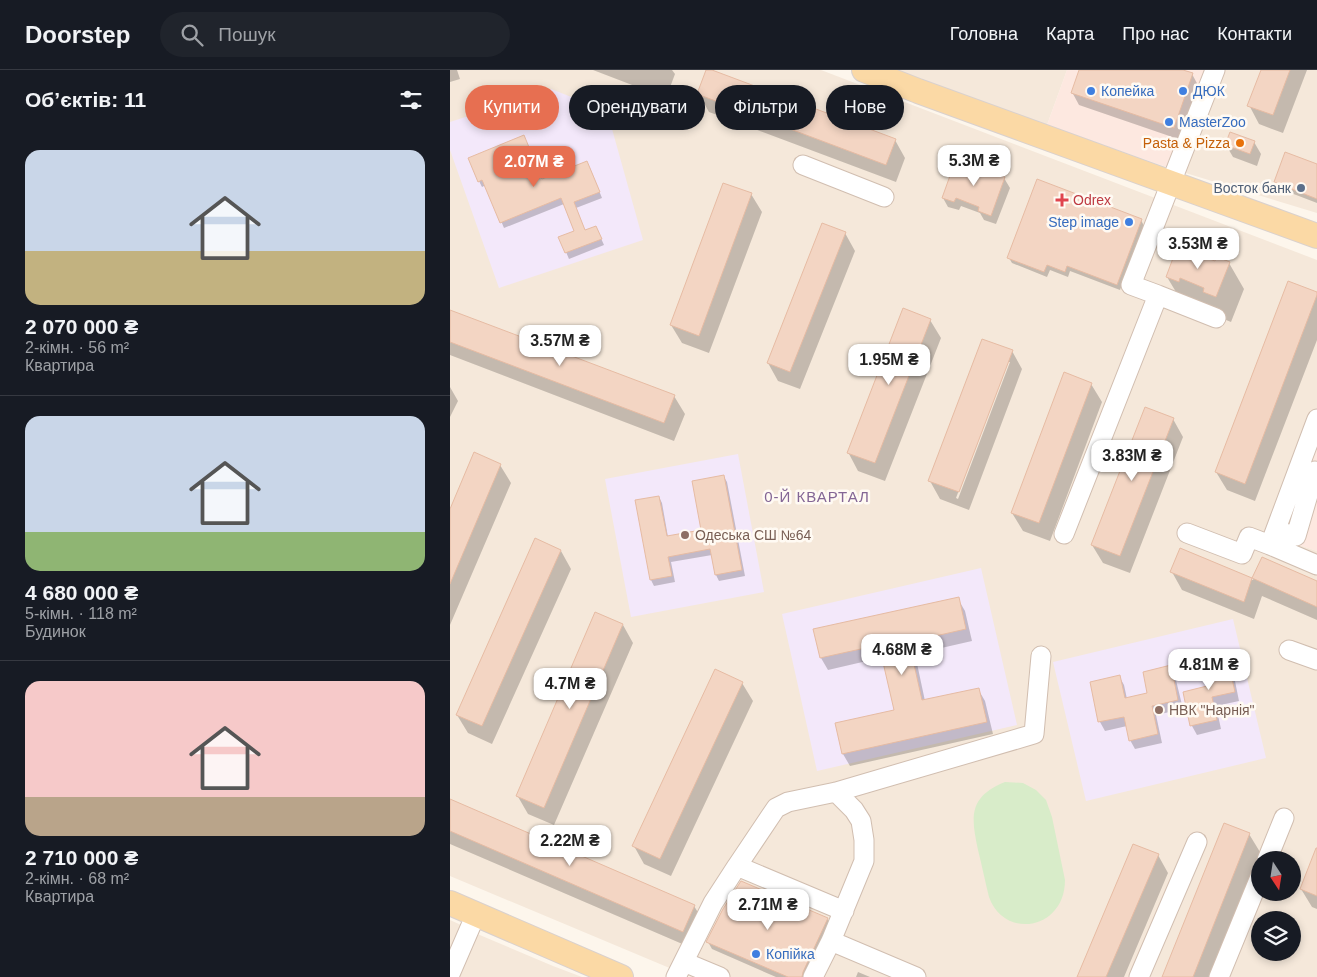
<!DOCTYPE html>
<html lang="uk">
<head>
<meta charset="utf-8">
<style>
  body { margin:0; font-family:Helvetica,sans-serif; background:#20242c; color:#f1f3f6; height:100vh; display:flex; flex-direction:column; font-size:19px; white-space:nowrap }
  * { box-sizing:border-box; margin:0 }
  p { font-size:16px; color:#9ea1a6 }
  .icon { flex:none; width:28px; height:28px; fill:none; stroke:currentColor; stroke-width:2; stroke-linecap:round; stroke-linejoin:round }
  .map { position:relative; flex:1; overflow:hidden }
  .details { display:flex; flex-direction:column; background:#171b24; width:450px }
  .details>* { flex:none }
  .banner { position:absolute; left:15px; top:15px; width:475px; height:45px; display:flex; gap:10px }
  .needle { width:32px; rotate:168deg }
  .buttons { position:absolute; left:801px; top:781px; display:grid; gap:10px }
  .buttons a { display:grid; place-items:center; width:50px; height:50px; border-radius:50%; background:#171b24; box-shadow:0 2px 8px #0003; font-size:25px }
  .price { position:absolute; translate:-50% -42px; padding:0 11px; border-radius:10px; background:#fff; color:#222; font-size:16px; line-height:32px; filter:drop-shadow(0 1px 2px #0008) }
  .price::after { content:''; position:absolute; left:50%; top:30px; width:15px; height:11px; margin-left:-8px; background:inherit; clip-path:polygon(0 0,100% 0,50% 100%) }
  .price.selected { background:#e76f51; color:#fff }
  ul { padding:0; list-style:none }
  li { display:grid; align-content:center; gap:10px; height:265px; padding:0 25px }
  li+li { border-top:1px solid #363941 }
  li span { display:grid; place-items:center; height:155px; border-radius:15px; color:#555 }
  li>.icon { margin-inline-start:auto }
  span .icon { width:90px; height:90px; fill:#fffc; stroke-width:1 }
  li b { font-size:21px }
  h2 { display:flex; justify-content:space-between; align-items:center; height:60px; padding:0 25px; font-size:21px }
  .tag { padding:0 18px; border-radius:22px; background:#171b24; box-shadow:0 2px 8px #0003; font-size:18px; line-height:45px }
  .tag.selected { background:#e76f51; color:#fff }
  header { display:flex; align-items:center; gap:30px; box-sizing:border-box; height:70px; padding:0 25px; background:#171b24; border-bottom:1px solid #363941 }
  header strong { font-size:24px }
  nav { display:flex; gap:28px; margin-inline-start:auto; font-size:18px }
  .search { width:350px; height:45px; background:#20242c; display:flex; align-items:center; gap:12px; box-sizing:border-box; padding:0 18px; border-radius:28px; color:#9ea1a6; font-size:19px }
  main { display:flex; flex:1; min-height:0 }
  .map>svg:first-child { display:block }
  .residential { fill:#f5e8da; fill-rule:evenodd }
  .commercial { fill:#fde8e0 }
  .education { fill:#f3e8fa }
  .green { fill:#d8ecc9 }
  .shadow { fill:#0003; fill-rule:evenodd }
  .building { fill:#f3d5c3; stroke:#e6bba3 }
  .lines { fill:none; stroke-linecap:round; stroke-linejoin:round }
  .minor-casing { stroke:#d1beb0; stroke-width:21 }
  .major-casing { stroke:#dad1cd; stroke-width:26 }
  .minor { stroke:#fff; stroke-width:19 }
  .major { stroke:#fbd9a5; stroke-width:24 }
  .shop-dot { fill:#3f7fe0; stroke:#fffaf3; stroke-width:2 }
  .food-dot { fill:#e8710a; stroke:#fffaf3; stroke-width:2 }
  .service-dot { fill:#5c6f8a; stroke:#fffaf3; stroke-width:2 }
  .health-dot { fill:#e0444e; stroke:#fffaf3; stroke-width:2 }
  .education-dot { fill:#8d6e63; stroke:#fffaf3; stroke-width:2 }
  .labels { text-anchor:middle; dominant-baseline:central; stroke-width:5; stroke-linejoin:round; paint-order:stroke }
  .shop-label { font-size:14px; fill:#366cbe; stroke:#fffaf3; text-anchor:start }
  .food-label { font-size:14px; fill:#c56008; stroke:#fffaf3; text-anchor:end }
  .service-label { font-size:14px; fill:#4e5e75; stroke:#fffaf3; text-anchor:end }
  .health-label { font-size:14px; fill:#be3a42; stroke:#fffaf3; text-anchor:start }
  .education-label { font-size:14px; fill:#785e54; stroke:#fffaf3; text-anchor:start }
  .neighbourhood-label { font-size:15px; letter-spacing:1px; fill:#846695; stroke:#fffaf3 }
</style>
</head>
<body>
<header>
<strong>Doorstep</strong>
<div class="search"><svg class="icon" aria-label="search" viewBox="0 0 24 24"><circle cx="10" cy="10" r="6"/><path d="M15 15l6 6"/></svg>Пошук</div>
<nav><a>Головна</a><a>Карта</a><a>Про нас</a><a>Контакти</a></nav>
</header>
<main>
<section class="details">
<h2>Об’єктів: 11<svg class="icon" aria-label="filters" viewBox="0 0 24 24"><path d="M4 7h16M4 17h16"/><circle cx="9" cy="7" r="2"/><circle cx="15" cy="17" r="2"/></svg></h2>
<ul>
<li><span style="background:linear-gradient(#c9d6e8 65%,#c2b280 0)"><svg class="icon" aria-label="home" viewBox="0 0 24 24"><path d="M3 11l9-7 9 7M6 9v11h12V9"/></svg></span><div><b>2 070 000 ₴</b><p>2-кімн. · 56 m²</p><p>Квартира</p></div></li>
<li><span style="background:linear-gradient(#c9d6e8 75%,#8fb573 0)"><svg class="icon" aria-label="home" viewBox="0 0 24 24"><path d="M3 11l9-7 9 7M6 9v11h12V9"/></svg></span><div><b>4 680 000 ₴</b><p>5-кімн. · 118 m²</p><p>Будинок</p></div></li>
<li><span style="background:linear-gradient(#f6c9c9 75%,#b9a48a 0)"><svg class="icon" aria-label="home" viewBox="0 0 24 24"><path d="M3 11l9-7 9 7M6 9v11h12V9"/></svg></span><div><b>2 710 000 ₴</b><p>2-кімн. · 68 m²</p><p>Квартира</p></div></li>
</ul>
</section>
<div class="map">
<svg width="867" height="907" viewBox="0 0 867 907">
  <rect width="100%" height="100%" fill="#fdf6ec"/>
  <!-- residential -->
  <path class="residential" d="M0 0H371L867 190V381L865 380 835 470 867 481V907H241L0 806ZM810 790H842V822H810ZM810 850H842V882H810Z
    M438 0H617L597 55Z
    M754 0H867V143L719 98Z
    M0 850 11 855 0 881Z
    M25 863 103 896 132 907H4Z"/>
  <!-- commercial -->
  <path class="commercial" d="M617 0H754L719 98 597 55Z
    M865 380 867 381V481L834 470Z"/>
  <!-- education -->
  <path class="education" d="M101 19 157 41 193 170 49 218 0 80V52Z
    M288 384 314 522 181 547 155 409Z
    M531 498 567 655 367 701 332 544Z
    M783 549 816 688 636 731 603 592Z"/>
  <!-- green -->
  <path class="green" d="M555 712 573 713 586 720 596 730 602 747 615 810C615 860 554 870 539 827 535 811 532 796 528 780 521 747 518 727 555 712Z"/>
  <!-- shadow -->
  <path class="shadow" d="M0 0H7L10 9 0 12Z
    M143 0H222L225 4 216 28Z
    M258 0 445 70 455 88 446 112 259 42 249 24Z
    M630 0H729L742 4 749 17 731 70 629 35 622 22Z
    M812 0H857L833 63 809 54 799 35Z
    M74 67 92 110 140 98 152 128 126 138 135 162 146 157 154 175 119 189 110 168 125 162 114 134 54 158 36 115 32 117 29 111Z
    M804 72 811 84 807 96 783 87 776 75Z
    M836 84 867 96V133L828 118 825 112Z
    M554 108 560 118 546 154 534 150 530 143 511 136 509 140 498 137 493 128Z
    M301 124 312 142 259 283 232 273 221 255Z
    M691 150 694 156 670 220 620 201 618 207 600 200 597 207 562 193 559 188Z
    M395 163 405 181 350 319 328 311 318 293Z
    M742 178 746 185 766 193H779L794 219 781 252 732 232 717 207Z
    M867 223V270L805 431 777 420 766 402Z
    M0 241 224 326 235 344 224 371 0 285Z
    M480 250 491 268 435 411 408 401 398 382Z
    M562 281 572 299 519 440 490 429 480 411ZM557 292H560L508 429 506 428Z
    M641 314 652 332 600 471 573 461 562 443Z
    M0 317 8 331 0 347Z
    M723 349 733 367 680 503 653 493 642 475Z
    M50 395 61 413 0 555V443Z
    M274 407 277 412 295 506 269 511 266 505 262 485 221 492 225 512 204 516 201 510 186 431 209 427 212 433 218 467 253 461Z
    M731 480 803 510 812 488 867 512V550L812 526 804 549 732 520 722 502Z
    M111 481 121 499 42 674 18 663 7 645Z
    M508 529 515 541 522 571 465 584 475 631 528 619 535 631 543 664 400 696 393 684 387 654 446 641 434 587 378 600 371 588Z
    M173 555 183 573 104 755 78 744 67 725Z
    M776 587 782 596 789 631 766 636 771 659 747 665 742 656 758 617Z
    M720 597 725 606 733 639 706 645 712 673 685 679 680 670 677 656 655 661 650 652 641 613 669 606 674 615 677 629 699 624Z
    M292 613 303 631 221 806 194 794 184 776Z
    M0 730 244 836 255 854 244 879 0 774Z
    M799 764 810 782 760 907H713Z
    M867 779V839L862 837 851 819Z
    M708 785 718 803 674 907H628Z
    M377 849 382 857 358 907H326L262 879 258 872Z
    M408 902 420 907H406Z"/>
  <!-- building -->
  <path class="building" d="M256 0H262L446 69 436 95 247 24Z
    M629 0H733L743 3 724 58 621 23Z
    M811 0H840L823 45 797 36Z
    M780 62 805 71 800 84 775 75Z
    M74 65 92 109 137 91 150 122 124 132 135 160 146 156 152 169 115 183 108 167 124 161 111 128 50 153 32 110 28 112 18 88Z
    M835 82 867 94V129L824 112Z
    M506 89 555 107 541 146 528 141 529 137 506 128 504 132 492 128Z
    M587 109 692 149 667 215 617 196 615 202 597 195 594 202 557 188Z
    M273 113 302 123 249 266 220 255Z
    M372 153 396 162 340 302 317 293Z
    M729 172 743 177 741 182 765 191 767 187 780 192 766 227 753 222 754 218 730 208 729 212 716 207Z
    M838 211 867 222V225L795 414 765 402Z
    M453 238 481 249 425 393 397 383Z
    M0 240 225 325 214 353 0 272Z
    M532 269 563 280 509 422 478 411Z
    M614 302 642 313 589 453 561 443Z
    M695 337 724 348 670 486 641 475Z
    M24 382 51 394 0 514V439Z
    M274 405 292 500 265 505 260 479 218 487 222 506 200 510 185 430 209 426 217 466 251 460 242 411Z
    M85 468 111 480 32 656 6 645Z
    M730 478 802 508 794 532 720 502Z
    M812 487 867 511V537L802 508Z
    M509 527 516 559 459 572 472 630 529 618 537 652 392 684 385 653 444 640 429 575 370 588 363 559Z
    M145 542 173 554 94 738 66 726Z
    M777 586 785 622 762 627 767 650 740 656 733 622 757 616 751 591Z
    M721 595 728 630 702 636 708 664 679 671 674 647 648 652 640 612 670 605 675 628 697 623 693 602Z
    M265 599 293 612 210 789 182 776Z
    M0 729 245 835 233 862 0 761Z
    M774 753 800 763 743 907H712Z
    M683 774 709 784 656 907H627Z
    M866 778H867V826L850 819Z
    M291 811 378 848 353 902 352 907H338L256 872 273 839Z"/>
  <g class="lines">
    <!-- minor casing -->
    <g class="minor-casing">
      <path id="minor" d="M353 95 434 127
        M708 225 766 248
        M867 349 820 475 867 495
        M826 461 846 466 865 401
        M737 463 792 484 799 467 820 475
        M614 464 708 225 681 215 765 0
        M839 580 867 590
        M817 790 834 748
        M287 796 326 738 338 732 386 722 584 664 591 586
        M381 871 466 907
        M234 892 270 907
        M0 904 26 844
        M226 907 263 833 287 796 394 841
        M363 907 381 871 414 791V770L411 751 404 740 386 722
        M689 907 747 772
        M769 907 810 807"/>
    </g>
    <!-- major casing -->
    <g class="major-casing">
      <path id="major" d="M414 0 468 21 867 166
        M0 833 171 907"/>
    </g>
    <!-- minor -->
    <use href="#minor" class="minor"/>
    <!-- major -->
    <use href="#major" class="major"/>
  </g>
  <!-- markers -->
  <g class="shop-dot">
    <circle cx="641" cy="21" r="5"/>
    <circle cx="733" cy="21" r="5"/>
    <circle cx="719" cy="52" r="5"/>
    <circle cx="679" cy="152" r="5"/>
    <circle cx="306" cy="884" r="5"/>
  </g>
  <circle class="food-dot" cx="790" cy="73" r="5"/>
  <circle class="service-dot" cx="851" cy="118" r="5"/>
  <path class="health-dot" d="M609.5 122.5h5v5h5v5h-5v5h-5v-5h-5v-5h5z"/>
  <g class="education-dot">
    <circle cx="235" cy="465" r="5"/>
    <circle cx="709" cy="640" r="5"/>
  </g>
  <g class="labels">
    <!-- shop labels -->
    <g class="shop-label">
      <text x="651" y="21">Копейка</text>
      <text x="743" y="21">ДЮК</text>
      <text x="729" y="52">MasterZoo</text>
      <text x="669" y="152" text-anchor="end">Step image</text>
      <text x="316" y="884">Копійка</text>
    </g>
    <!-- food labels -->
    <g class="food-label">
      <text x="780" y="73">Pasta &amp; Pizza</text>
    </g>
    <!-- service labels -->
    <g class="service-label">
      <text x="841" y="118">Восток банк</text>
    </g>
    <!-- health labels -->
    <g class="health-label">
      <text x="623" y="130">Odrex</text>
    </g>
    <!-- education labels -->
    <g class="education-label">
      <text x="245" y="465">Одеська СШ №64</text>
      <text x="719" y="640">НВК "Нарнія"</text>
    </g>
    <!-- neighbourhood labels -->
    <g class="neighbourhood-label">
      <text x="367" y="426">0-Й КВАРТАЛ</text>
    </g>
  </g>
</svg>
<div class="buttons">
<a><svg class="needle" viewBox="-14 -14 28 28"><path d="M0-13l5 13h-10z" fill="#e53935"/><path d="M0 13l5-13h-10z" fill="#9ea1a6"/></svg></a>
<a><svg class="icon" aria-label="layers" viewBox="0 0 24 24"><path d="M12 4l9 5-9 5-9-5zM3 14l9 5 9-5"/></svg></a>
</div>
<b class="price" style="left:524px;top:117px">5.3M ₴</b>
<b class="price selected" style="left:84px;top:118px">2.07M ₴</b>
<b class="price" style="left:748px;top:200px">3.53M ₴</b>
<b class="price" style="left:110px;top:297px">3.57M ₴</b>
<b class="price" style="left:439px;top:316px">1.95M ₴</b>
<b class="price" style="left:682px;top:412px">3.83M ₴</b>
<b class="price" style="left:452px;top:606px">4.68M ₴</b>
<b class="price" style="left:759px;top:621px">4.81M ₴</b>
<b class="price" style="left:120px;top:640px">4.7M ₴</b>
<b class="price" style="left:120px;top:797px">2.22M ₴</b>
<b class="price" style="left:318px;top:861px">2.71M ₴</b>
<div class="banner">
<a class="tag selected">Купити</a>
<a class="tag">Орендувати</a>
<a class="tag">Фільтри</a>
<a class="tag">Нове</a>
</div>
</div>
</main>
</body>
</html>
